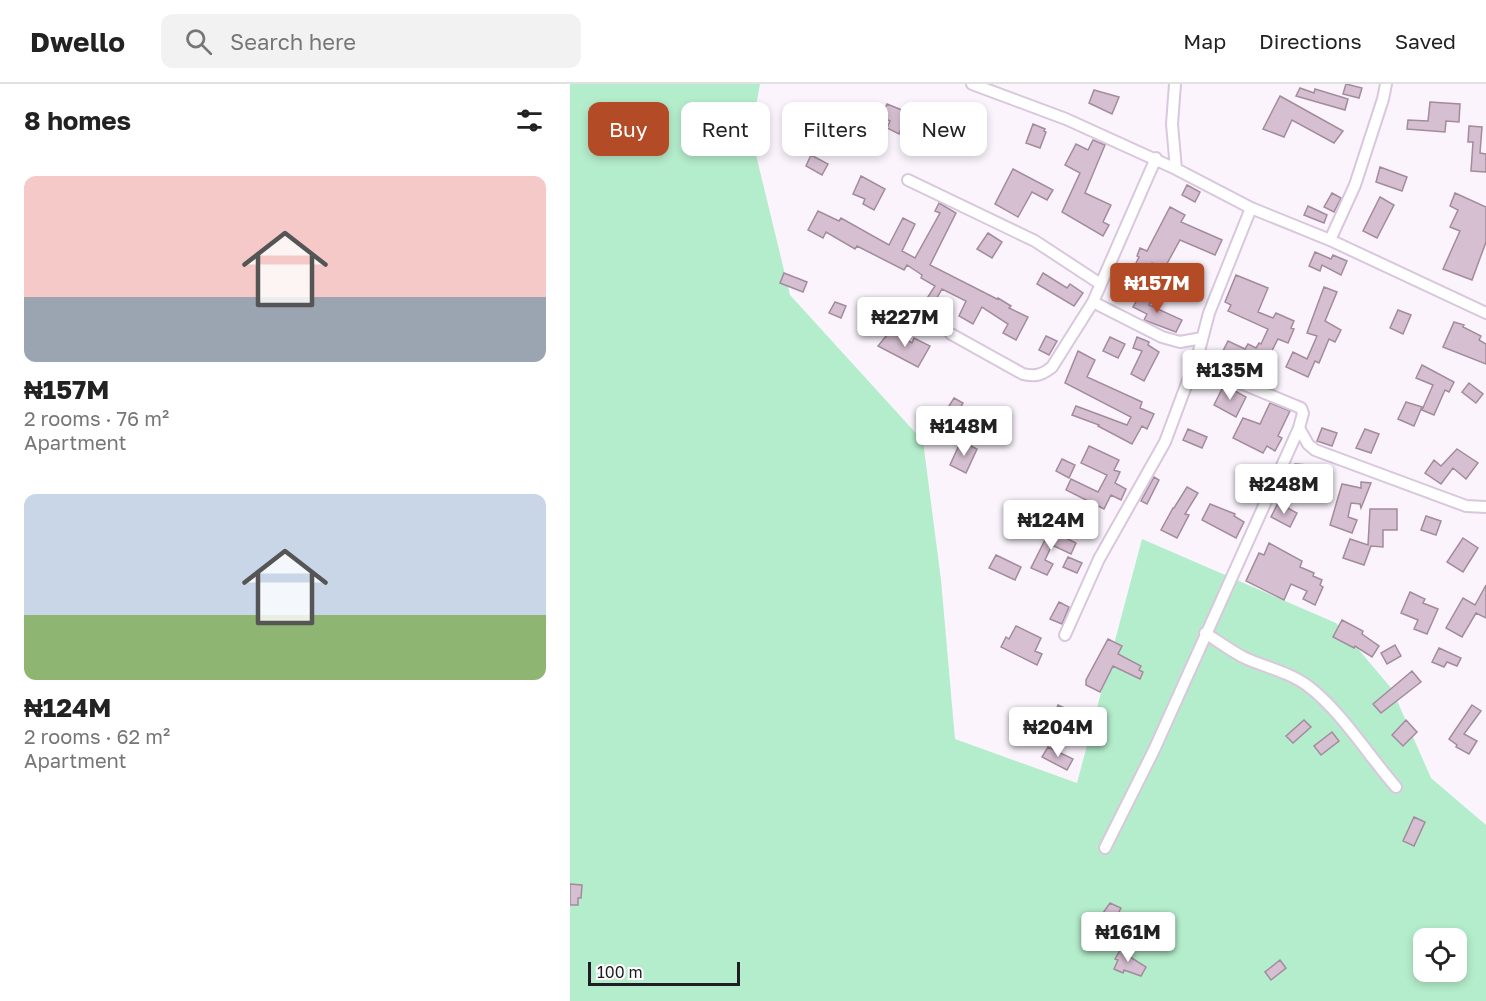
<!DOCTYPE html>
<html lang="en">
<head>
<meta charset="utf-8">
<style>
  body { margin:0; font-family:"Golos Text",sans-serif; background:#f2f2f2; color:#222; height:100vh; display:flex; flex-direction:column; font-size:22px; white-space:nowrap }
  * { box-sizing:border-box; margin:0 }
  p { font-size:20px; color:#767676 }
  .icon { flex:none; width:33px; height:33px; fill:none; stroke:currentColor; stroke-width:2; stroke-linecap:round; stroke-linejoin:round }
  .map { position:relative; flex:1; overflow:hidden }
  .side { display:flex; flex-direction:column; background:#fff; width:570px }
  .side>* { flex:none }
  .banner { position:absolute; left:18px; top:18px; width:570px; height:54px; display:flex; gap:12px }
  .tools { position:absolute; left:843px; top:844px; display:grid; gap:12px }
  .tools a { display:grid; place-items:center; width:54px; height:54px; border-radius:12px; background:#fff; box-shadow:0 3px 9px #0003; font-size:30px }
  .scale { position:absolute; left:18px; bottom:15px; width:152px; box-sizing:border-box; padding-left:6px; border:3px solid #221c24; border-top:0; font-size:16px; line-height:21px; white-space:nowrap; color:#221c24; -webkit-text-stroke:4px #fff; paint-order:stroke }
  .price { position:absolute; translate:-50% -51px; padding:0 14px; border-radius:6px; background:#fff; color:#222; font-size:20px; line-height:39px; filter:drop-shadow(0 2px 3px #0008) }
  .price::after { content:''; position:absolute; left:50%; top:36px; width:18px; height:14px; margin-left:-9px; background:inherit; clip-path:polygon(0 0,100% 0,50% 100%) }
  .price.current { background:#b34b26; color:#fff }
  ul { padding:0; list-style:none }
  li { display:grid; align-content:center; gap:12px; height:318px; padding:0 24px }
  li span { display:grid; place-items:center; height:186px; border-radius:12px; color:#555 }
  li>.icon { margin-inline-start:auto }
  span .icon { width:108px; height:108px; fill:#fffc; stroke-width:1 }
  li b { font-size:26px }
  h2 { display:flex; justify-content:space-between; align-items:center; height:72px; padding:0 24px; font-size:26px }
  .tag { padding:0 21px; border-radius:12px; background:#fff; box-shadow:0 3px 9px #0003; font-size:21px; line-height:54px }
  .tag.current { background:#b34b26; color:#fff }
  header { display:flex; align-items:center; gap:36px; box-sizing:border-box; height:84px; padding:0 30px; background:#fff; border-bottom:2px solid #e0e0e0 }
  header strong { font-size:28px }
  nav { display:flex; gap:33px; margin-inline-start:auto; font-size:21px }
  .search { width:420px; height:54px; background:#f2f2f2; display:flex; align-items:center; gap:15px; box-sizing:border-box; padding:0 21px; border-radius:12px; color:#767676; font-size:22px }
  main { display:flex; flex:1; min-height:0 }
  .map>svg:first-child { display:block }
  .green { fill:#b4edcb; fill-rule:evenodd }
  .building { fill:#d6bfd1; stroke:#a28b9d; stroke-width:1.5 }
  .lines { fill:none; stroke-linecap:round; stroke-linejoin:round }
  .minor-casing { stroke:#d9c7dd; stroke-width:14 }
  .minor { stroke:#fff; stroke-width:10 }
</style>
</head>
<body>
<header>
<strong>Dwello</strong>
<div class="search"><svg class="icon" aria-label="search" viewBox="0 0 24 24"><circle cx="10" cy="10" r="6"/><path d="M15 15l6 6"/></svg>Search here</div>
<nav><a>Map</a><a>Directions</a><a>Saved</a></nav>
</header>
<main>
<section class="side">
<h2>8 homes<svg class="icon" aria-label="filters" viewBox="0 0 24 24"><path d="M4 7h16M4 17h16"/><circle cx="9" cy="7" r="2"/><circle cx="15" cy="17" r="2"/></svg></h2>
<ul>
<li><span style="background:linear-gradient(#f6c9c9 65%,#9aa5b1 0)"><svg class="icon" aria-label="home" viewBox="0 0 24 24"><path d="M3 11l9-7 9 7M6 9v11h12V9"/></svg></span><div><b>₦157M</b><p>2 rooms · 76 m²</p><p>Apartment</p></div></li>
<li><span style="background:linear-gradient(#c9d6e8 65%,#8fb573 0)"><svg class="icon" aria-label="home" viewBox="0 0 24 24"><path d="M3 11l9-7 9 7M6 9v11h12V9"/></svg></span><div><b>₦124M</b><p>2 rooms · 62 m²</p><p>Apartment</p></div></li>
</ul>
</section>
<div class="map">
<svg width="916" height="917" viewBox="0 0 916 917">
  <rect width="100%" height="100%" fill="#fbf4fd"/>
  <!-- green -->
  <path class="green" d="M0 0H190L181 50 220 211 353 357 371 496 385 655 507 699 572 455 766 539 822 605 861 694 916 741V917H0ZM854 855H886V888H854Z"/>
  <!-- building -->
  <path class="building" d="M776 0 792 4 789 14 773 10Z
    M730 4 744 9 745 5 778 15 775 26 726 12Z
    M524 6 549 13 542 30 519 19Z
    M710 12 773 47 764 59 722 36 714 53 693 45Z
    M860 18 890 20 889 38 876 37 875 48 837 45 838 36 858 37Z
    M317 20 349 33 343 47 332 42 329 50 317 44 320 37 311 33Z
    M463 40 475 45 474 47 476 48 470 64 456 59Z
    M363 41 374 47 367 61 355 55Z
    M899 42 912 43 910 69 916 70V88L901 87 903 58H898Z
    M523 56 535 61 515 109 541 121 533 138 539 141 533 152 492 128 510 89 495 81 506 60 518 66Z
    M241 71 258 80 252 91 236 82Z
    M810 83 837 93 832 107 806 98Z
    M443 85 483 106 477 116 462 108 448 133 425 120Z
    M291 92 315 105 304 126 293 120 295 115 283 110Z
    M617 101 630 108 625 118 612 111Z
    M762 109 771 114 764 128 754 123Z
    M885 109 916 123V158L902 196 873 185 890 147 880 143 888 126 880 122Z
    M810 113 824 121 807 154 793 147Z
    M369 119 386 129 360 181 427 215 428 214 441 222 439 224 458 233 446 256 433 249 438 240 412 223 403 240 389 232 396 217 372 205 360 226 371 233 365 242 348 228 365 202 351 194 352 191 337 181 334 186 287 162 285 165 256 148 253 154 238 146 248 127 269 137 271 134 319 161 333 134 345 140 332 167 345 174 370 129 365 127Z
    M738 122 757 131 754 139 734 131Z
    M600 123 615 131 611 138 652 156 645 171 610 156 594 185 582 179 570 203 557 197 569 173 567 172 570 164 577 167Z
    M418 149 432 158 422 174 407 165Z
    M745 168 761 175 763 171 777 177 771 191 752 181 750 187 739 182Z
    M597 186 618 197 610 213 589 203Z
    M214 189 237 198 233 208 210 199Z
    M473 189 497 204 500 200 513 209 504 222 467 200Z
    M666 191 698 204 688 228 703 234 706 229 724 237 721 244 724 245 718 259 708 255 693 284 680 278 675 289 666 284 670 275 653 267 658 257 675 265 678 260 686 264 689 259 691 260 698 245 658 227 661 221 655 218Z
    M754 203 767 208 755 237 771 246 765 258 759 255 749 279 745 277 738 293 716 283 723 268 737 275 747 252 737 249Z
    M571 209 582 215 579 221 612 236 606 248 574 236 577 230 563 223Z
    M265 218 276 222 271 234 259 229Z
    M828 226 841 231 833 250 820 244Z
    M884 238 894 241 893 243 911 252 909 256 916 260V280L873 263Z
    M321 246 342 259 344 254 360 262 348 283 308 262Z
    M476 252 487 257 479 271 469 266Z
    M540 253 555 260 548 274 533 267Z
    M567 253 579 258 578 261 589 268 574 297 561 290 572 267 563 264Z
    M508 267 525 276 517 293 572 318 570 324 584 330 577 345 572 342 562 360 528 342 529 341 502 331 506 322 557 341 561 333 495 299Z
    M852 281 884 298 879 308 875 306 864 331 852 326 863 301 846 294Z
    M899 299 913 310 906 319 892 308Z
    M654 301 676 313 666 333 644 321Z
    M384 314 393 319 384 335 374 330Z
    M836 318 852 323 844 342 828 335Z
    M700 319 720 327 708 352 712 354 705 367 697 362 693 369 663 354 673 334 690 340Z
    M752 344 767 349 762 362 747 357Z
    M618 345 637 353 632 364 613 356Z
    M795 345 809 350 801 369 786 364Z
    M391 357 407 365 396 389 380 381Z
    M519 362 549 376 544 386 550 388 545 399 556 405 551 416 541 411 534 425 496 406 501 395 528 408 537 391 511 379Z
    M887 365 908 379 896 395 883 384 871 400 855 389 864 376 871 382Z
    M492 375 505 381 499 394 486 387Z
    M725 380 738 381 735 406 722 404Z
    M584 393 589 396 577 420 571 417Z
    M791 398 801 399 791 424 790 420 781 419 778 433 787 436 782 449 760 441 772 400 791 404Z
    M617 403 628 409 615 430 619 431 607 454 591 446 603 424H604Z
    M708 419 727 429 720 443 701 433Z
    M640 420 665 430 664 432 674 438 666 454 632 436Z
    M800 425H827V446H813V463L801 462 794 481 773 474 780 455 798 461Z
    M856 432 871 437 866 451 851 446Z
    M480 446 506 459 501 470 482 461 475 476 483 480 477 491 461 484Z
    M893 454 908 464 893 488 877 478Z
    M699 459 732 477 730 483 744 489 743 492 752 496 750 501 753 503 745 521 733 515 737 507 721 500 714 516 676 497 689 469 694 471Z
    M426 471 451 483 445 496 419 484Z
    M498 473 512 479 507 489 493 483Z
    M916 501V534L906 529 892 553 876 544 893 514 905 521Z
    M840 508 855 515 853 519 868 525 857 550 844 545 848 536 831 529Z
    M489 518 499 523 492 540 480 535Z
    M772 536 793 547 792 550 809 562 802 573 785 562 784 564 763 553Z
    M446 542 471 554 465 567 472 570 467 581 431 563 436 553 439 555Z
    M538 555 552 562 548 570 571 582 569 586 573 588 570 595 543 582 530 608 516 601V596Z
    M825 561 831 572 817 580 811 569Z
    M869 564 891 574 887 582 877 578 874 583 862 578Z
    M842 587 851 598 811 629 803 620Z
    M488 621 520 636 516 646 506 642 499 655 488 649 493 636 484 631Z
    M902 621 911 627 894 650 907 657 899 670 886 663 887 661 879 655Z
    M734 636 741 643 723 659 716 652Z
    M836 636 847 648 833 662 822 651Z
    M762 648 769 657 751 671 744 662Z
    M478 663 503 675 497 686 472 673Z
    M844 733 855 738 844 762 833 757Z
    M0 800 12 801 11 814H8V821H0Z
    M540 819 551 824 537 851 520 843 526 830 531 832Z
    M552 863 563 868 560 873 576 883 571 892 554 886 553 889 544 885 548 876 545 875Z
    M710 876 716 884 701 896 695 888Z"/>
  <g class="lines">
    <!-- minor casing -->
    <g class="minor-casing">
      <path id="minor" d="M402 0 496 35 606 85
        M605 0 602 40 606 85 681 124 760 156 916 229
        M338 96 465 157 529 199
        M760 156 785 101 813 15 816 0
        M523 218 586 74
        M381 250 453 290C465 293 472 291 482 283L523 218 592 253 610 258 632 254
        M629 267 637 281 651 291 731 324 733 329 729 344 738 360 745 366 896 422 916 423
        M635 549C648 557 661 567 675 574 695 583 719 588 738 602 771 627 798 671 826 703
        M495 551 529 475 595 358 629 267 639 229 681 124
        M535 764 584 666 729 344"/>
    </g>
    <!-- minor -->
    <use href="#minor" class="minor"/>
  </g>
</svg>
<div class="tools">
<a><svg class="icon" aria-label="locate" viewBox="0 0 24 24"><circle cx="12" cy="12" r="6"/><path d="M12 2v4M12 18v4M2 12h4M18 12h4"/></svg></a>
</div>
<div class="scale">100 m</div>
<b class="price current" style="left:587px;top:230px">₦157M</b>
<b class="price" style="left:335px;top:264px">₦227M</b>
<b class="price" style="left:660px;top:317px">₦135M</b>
<b class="price" style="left:394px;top:373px">₦148M</b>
<b class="price" style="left:714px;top:431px">₦248M</b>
<b class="price" style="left:481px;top:467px">₦124M</b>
<b class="price" style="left:488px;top:674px">₦204M</b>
<b class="price" style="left:558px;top:879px">₦161M</b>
<div class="banner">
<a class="tag current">Buy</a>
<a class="tag">Rent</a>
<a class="tag">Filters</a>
<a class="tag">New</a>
</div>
</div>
</main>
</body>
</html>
